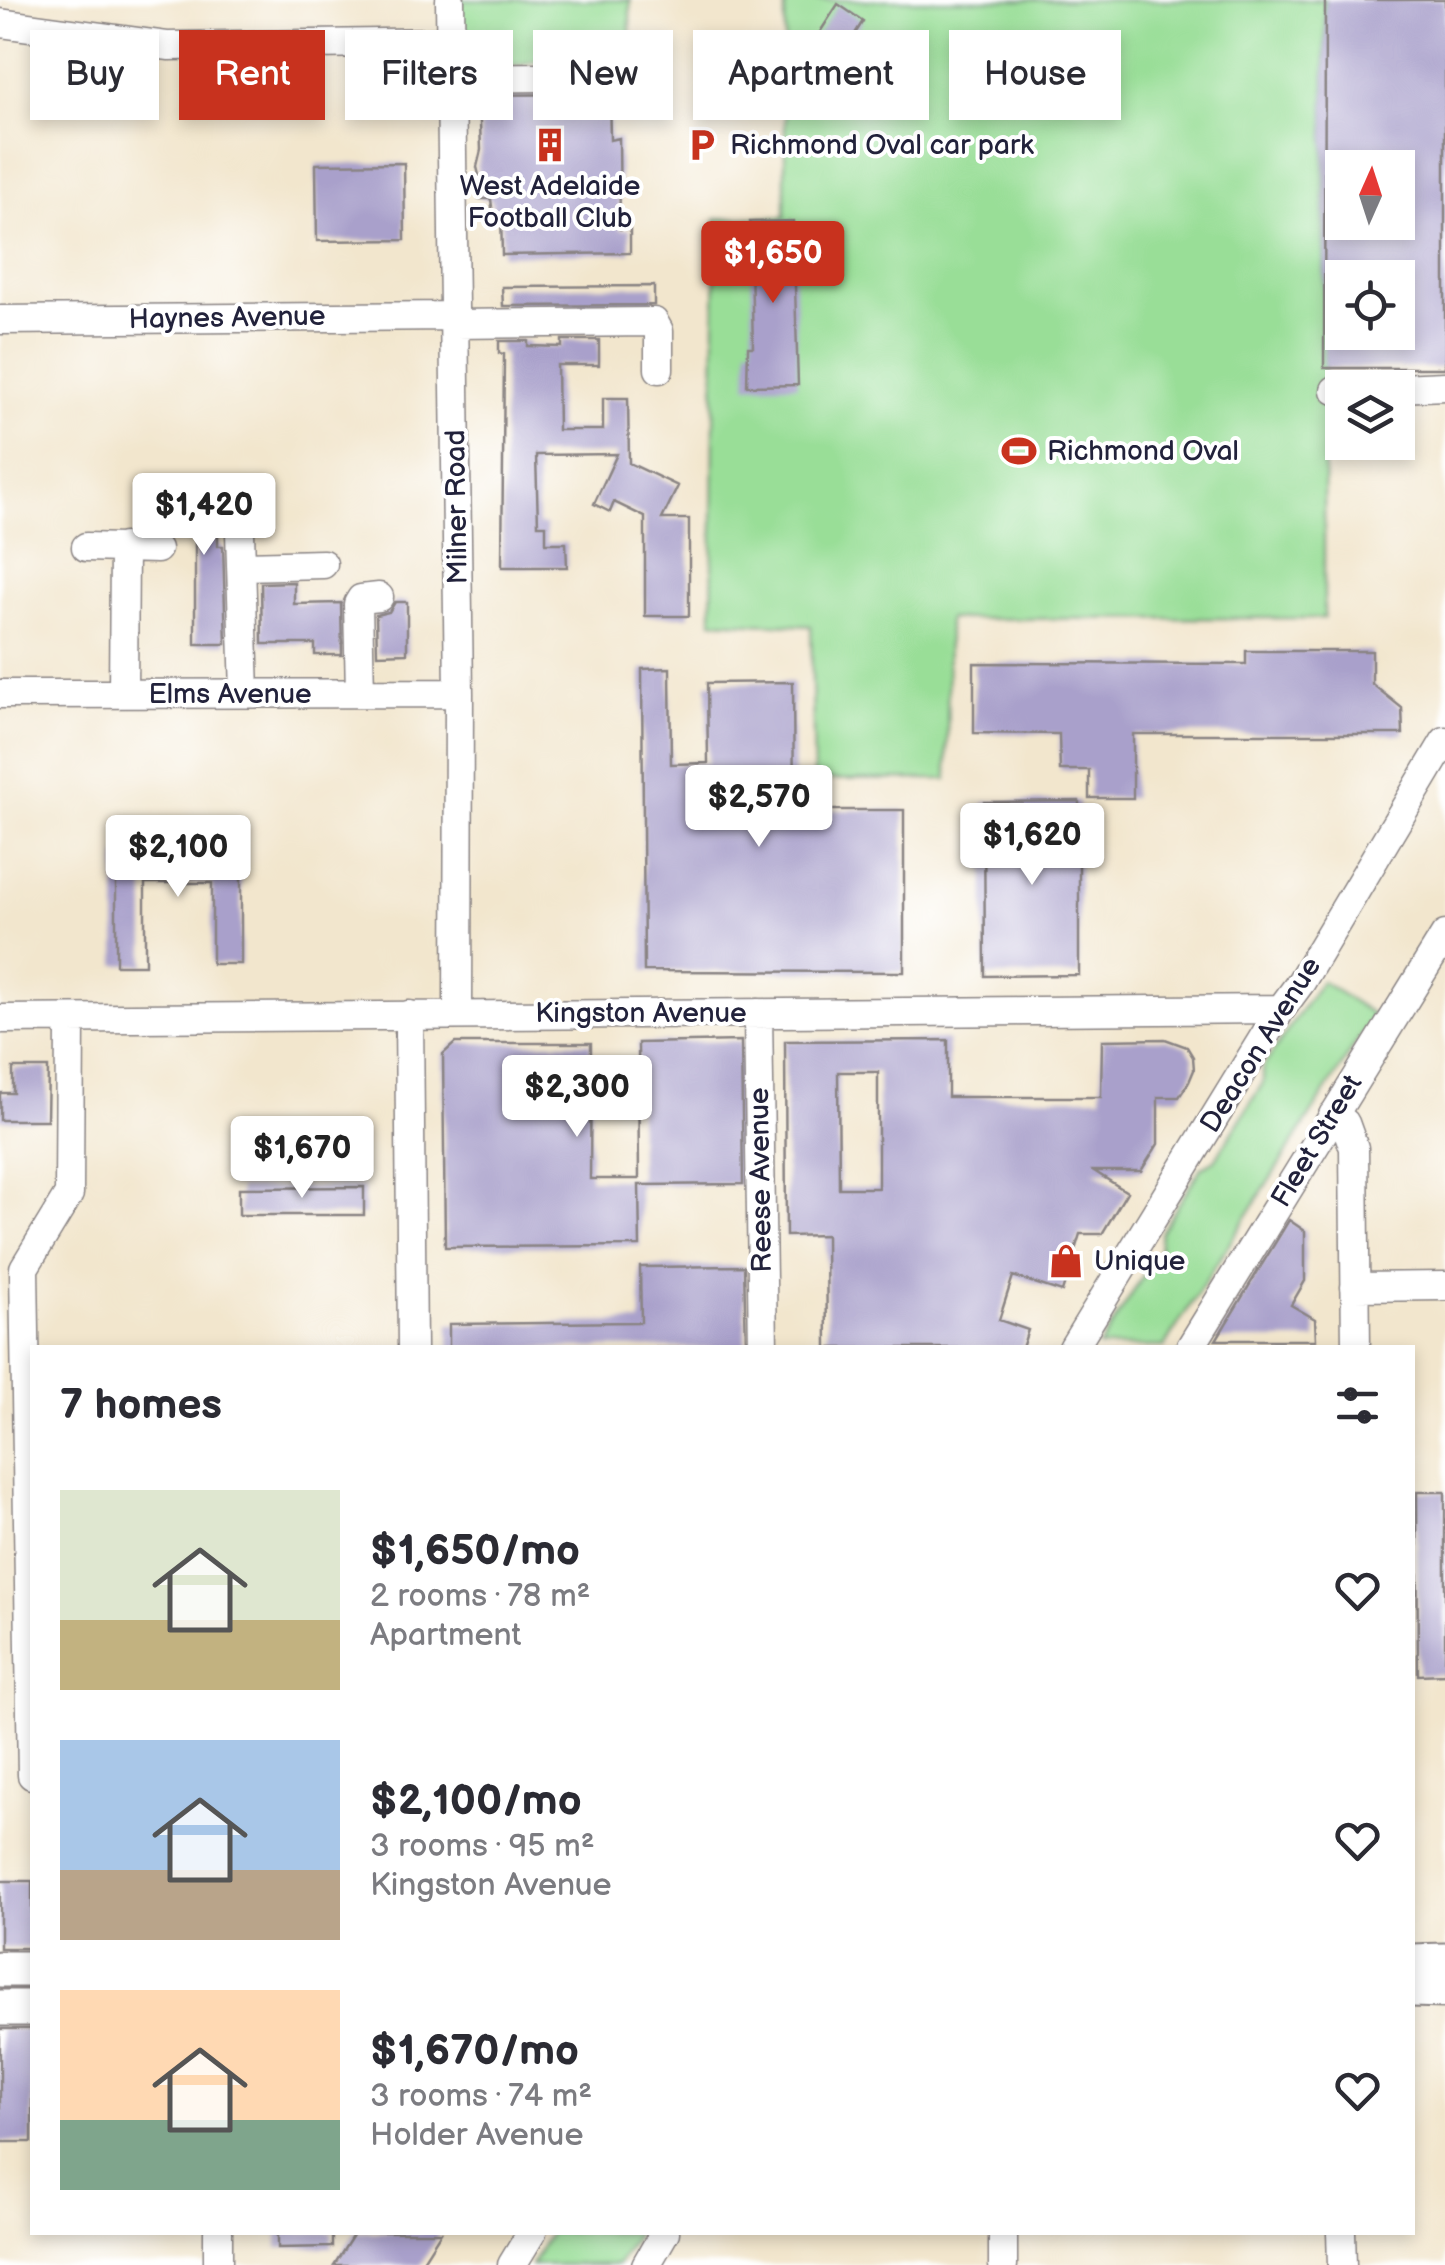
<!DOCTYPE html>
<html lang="en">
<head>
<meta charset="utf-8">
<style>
  body { margin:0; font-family:"Balsamiq Sans",sans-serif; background:#f7f7f7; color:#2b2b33; height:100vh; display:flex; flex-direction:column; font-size:38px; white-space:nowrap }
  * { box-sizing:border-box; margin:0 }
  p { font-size:32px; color:#7c7c81 }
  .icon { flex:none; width:55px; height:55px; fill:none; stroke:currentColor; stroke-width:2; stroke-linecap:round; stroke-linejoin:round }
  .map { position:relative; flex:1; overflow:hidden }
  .drawer { position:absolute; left:30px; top:1345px; width:1385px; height:890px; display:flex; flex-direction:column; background:#fff; border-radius:0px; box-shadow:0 5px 15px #0003 }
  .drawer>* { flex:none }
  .hud { position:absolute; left:30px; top:30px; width:1385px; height:90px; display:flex; gap:20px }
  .needle { width:65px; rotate:3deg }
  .fabs { position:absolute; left:1325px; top:150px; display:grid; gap:20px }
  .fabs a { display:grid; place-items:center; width:90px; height:90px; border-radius:0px; background:#fff; box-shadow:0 5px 15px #0003; font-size:50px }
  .price { position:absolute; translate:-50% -85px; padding:0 22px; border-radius:10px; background:#fff; color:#222; font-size:32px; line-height:65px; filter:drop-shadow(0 2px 5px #0008) }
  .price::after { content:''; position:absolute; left:50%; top:60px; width:30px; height:22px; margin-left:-15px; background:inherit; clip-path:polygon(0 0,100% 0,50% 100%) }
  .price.selected { background:#c8321e; color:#fff }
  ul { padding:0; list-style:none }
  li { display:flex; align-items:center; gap:30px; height:250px; padding:0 30px }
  li span { display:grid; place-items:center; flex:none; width:280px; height:200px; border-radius:0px; color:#555 }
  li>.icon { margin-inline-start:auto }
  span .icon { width:120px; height:120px; fill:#fffc; stroke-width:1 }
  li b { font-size:42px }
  h2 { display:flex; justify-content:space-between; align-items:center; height:120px; padding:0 30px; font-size:42px }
  .chip { padding:0 35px; border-radius:0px; background:#fff; box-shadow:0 5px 15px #0003; font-size:35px; line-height:90px }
  .chip.selected { background:#c8321e; color:#fff }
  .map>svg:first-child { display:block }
  .green { fill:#99de97; stroke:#5e8069; stroke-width:2.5 }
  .building { fill:#a9a0cb; fill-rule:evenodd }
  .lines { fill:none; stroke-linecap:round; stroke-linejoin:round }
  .minor-casing { stroke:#8a8484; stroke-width:31 }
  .major-casing { stroke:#8a8484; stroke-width:39 }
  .minor { stroke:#fff; stroke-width:28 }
  .major { stroke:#fff; stroke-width:35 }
  .labels { text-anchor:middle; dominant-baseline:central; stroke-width:8; stroke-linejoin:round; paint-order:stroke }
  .poi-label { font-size:28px; fill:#22223b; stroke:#fff; text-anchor:start }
  .street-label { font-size:28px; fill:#22223b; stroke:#fff }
</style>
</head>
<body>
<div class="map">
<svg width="1445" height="2265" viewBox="0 0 1445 2265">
  <rect width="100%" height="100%" fill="#fff"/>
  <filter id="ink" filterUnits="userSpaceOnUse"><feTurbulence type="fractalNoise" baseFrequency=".01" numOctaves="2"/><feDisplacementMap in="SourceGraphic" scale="20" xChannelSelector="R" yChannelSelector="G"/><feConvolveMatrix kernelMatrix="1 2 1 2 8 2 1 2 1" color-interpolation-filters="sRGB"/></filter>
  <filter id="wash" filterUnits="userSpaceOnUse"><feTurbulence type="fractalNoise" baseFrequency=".0048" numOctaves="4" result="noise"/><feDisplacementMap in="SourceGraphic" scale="40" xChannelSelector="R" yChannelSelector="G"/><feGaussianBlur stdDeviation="2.25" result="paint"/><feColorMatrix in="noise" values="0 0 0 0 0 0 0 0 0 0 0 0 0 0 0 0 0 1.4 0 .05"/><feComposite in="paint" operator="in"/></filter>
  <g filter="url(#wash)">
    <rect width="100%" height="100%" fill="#f2e6cd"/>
    <!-- green -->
    <path class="green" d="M451 0H630V42L451 78Z
      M785 0H1325L1324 618 948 619 947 779 814 780 811 626 712 621 716 219 785 217Z
      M1321 981 1374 1015 1164 1347H1099L1159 1250 1161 1232 1201 1168 1215 1160 1263 1083V1067Z
      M550 2233V2232L637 2233 617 2265H531Z"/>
    <g id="blocks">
      <!-- building -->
      <path class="building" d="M1325 0H1445V368H1324ZM1342 168H1398V222H1342ZM1342 278H1398V332H1342Z
        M838 4 863 21 819 91 793 74Z
        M609 94 610 140 619 138 620 229H630V253L502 255 501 215H493L491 199H479L482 187 477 167 481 150 479 95Z
        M404 163 405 240 317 241 316 164Z
        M793 221 798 385 747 386 748 347H753L750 222Z
        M654 286V305L503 306 502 287Z
        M562 340H599V365H557L558 430H603V398H628L629 463 678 486 662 519H689V616H645V517L614 502 610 512 594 504 617 454 536 455 538 525H546V543H566L567 567H502L504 354 499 353V341H528V346L562 347Z
        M167 486H218V546H223L226 644H195V519H166Z
        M294 582V604L341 603 342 655H315V644H262L261 583Z
        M395 602H407V653L377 654 376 615 389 612Z
        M1246 651H1372V684L1402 708 1403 734H1133V798H1089V770H1060L1059 734 974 733V663L1246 664Z
        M670 668 671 764 708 763 707 683 793 682 794 810H904V972L644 971 642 669Z
        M1079 801V975L985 976 984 802Z
        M116 855H241V964H212V883H145V965H116Z
        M1165 1039 1187 1047 1193 1057 1194 1070 1189 1082 1179 1097H1158V1144L1141 1171H1094L1127 1192 1102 1234H1080L1062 1292 1013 1276 999 1320 1028 1330 1022 1348H827L826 1235 786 1236 785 1041 948 1040V1097H1101L1102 1040ZM838 1072H878V1188H839Z
        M741 1041 743 1184 639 1185 640 1246 445 1247 443 1054 455 1043H591L590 1179H639L638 1043Z
        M13 1068H48L47 1120H0V1093H13Z
        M364 1187V1215H239V1188Z
        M1289 1220 1305 1231V1281L1291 1305 1315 1319 1316 1340H1216Z
        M744 1266 746 1348H449V1324L641 1322 640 1267Z
        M1417 1492H1445V1674L1418 1675Z
        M0 1881H32V1948H0Z
        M0 2029H32V2142H0Z
        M278 2232H332V2247L278 2248Z
        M355 2232H441L420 2265H334Z"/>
    </g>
  </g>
  <g filter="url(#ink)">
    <use href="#blocks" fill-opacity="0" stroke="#8a8484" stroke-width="2.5"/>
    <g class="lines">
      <!-- minor casing -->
      <g class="minor-casing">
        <path id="minor" d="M450 0 459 693 458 1014
          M0 23 168 46 451 42
          M451 78 647 76
          M0 320 454 316
          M455 324 654 322 659 331V369
          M1398 388 1445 386
          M1335 390 1342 389
          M239 500 245 693
          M86 547 157 549
          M241 566 323 564
          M360 693 358 604 361 599 379 597
          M0 694 459 693
          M123 694 124 547
          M758 1013 763 1348
          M409 1015 412 1348
          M0 1019 1281 1009
          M1333 1115 1345 1123 1354 1148 1356 1348
          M1355 1287 1445 1286
          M1073 1348 1281 1009 1301 982 1445 741
          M1190 1348 1445 935
          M32 1775 24 1268 69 1194 70 1019
          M218 2232V2265
          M1341 2232 1342 2265
          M512 2265 532 2232
          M646 2265 665 2232
          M1003 2265V2232"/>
      </g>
      <!-- major casing -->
      <g class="major-casing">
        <path id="major" d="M1412 1962 1445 1961
          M0 1969H32
          M1412 1989 1445 1990
          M0 2008H32"/>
      </g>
      <!-- minor -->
      <use href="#minor" class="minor"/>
      <!-- major -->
      <use href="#major" class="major"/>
    </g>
  </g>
  <!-- icons -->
  <defs>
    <g id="building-bare" transform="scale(2.7)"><path d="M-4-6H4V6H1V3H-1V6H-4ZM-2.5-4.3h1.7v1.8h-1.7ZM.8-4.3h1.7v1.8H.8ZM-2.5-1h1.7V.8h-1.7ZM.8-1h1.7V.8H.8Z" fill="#c8321e" stroke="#fff" stroke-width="2.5" paint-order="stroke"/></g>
    <g id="parking-bare" transform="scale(2.7)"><path d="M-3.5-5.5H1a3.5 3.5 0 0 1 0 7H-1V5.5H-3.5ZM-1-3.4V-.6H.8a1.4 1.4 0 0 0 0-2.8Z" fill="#c8321e" stroke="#fff" stroke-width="2.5" paint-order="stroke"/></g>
    <g id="stadium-bare" transform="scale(2.7)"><path d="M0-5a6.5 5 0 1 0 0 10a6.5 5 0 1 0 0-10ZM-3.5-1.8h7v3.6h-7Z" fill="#c8321e" stroke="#fff" stroke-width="2.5" paint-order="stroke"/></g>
    <g id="shop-bare" transform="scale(2.7)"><path d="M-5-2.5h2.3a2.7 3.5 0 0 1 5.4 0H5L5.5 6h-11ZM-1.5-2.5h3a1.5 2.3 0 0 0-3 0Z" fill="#c8321e" stroke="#fff" stroke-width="2.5" paint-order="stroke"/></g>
  </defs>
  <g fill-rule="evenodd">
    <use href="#building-bare" x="550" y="145"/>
    <use href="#parking-bare" x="702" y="145"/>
    <use href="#stadium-bare" x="1019" y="451"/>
    <use href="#shop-bare" x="1066" y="1261"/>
  </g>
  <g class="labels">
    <!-- poi labels -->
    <g class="poi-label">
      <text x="730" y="145">Richmond Oval car park</text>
      <text x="550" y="186" text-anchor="middle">West Adelaide<tspan x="550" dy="32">Football Club</tspan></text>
      <text x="1047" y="451">Richmond Oval</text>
      <text x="1094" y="1261">Unique</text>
    </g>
    <!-- street labels -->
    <g class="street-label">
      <text transform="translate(227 318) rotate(-1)">Haynes Avenue</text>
      <text transform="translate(457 507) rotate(-91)">Milner Road</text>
      <text x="230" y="694">Elms Avenue</text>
      <text x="641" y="1013">Kingston Avenue</text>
      <text transform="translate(1261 1045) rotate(-58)">Deacon Avenue</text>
      <text transform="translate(1317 1141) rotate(-59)">Fleet Street</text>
      <text transform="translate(761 1180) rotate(-91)">Reese Avenue</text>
    </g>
  </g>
</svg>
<div class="fabs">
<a><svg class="needle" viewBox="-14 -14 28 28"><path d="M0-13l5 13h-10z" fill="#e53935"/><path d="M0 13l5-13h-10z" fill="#7c7c81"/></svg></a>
<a><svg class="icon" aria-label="locate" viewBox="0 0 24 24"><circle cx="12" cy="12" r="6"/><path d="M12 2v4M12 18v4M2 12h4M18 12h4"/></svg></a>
<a><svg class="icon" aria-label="layers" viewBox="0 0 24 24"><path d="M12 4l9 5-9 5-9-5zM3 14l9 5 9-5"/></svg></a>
</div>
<b class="price selected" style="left:773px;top:306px">$1,650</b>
<b class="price" style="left:204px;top:558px">$1,420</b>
<b class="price" style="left:759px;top:850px">$2,570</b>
<b class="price" style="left:1032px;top:888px">$1,620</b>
<b class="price" style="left:178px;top:900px">$2,100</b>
<b class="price" style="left:577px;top:1140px">$2,300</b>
<b class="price" style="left:302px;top:1201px">$1,670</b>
<div class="hud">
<a class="chip">Buy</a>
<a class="chip selected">Rent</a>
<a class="chip">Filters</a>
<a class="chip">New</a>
<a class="chip">Apartment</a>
<a class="chip">House</a>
</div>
<section class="drawer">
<h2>7 homes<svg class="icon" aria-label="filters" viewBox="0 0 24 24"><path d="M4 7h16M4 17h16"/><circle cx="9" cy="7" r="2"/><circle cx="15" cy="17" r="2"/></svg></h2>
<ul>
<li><span style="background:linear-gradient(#dfe7d0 65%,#c2b280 0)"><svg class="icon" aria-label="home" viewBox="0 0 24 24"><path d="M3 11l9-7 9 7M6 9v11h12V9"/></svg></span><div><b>$1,650/mo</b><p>2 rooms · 78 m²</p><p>Apartment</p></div><svg class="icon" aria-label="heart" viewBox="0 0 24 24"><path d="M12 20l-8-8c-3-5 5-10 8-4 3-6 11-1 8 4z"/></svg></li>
<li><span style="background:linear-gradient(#a9c7e8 65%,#b9a48a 0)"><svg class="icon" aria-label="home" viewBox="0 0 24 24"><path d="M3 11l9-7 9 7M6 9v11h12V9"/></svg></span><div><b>$2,100/mo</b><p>3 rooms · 95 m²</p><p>Kingston Avenue</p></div><svg class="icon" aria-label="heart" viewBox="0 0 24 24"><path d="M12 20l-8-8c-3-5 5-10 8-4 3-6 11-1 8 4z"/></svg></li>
<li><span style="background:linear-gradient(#ffd9b3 65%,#7fa58c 0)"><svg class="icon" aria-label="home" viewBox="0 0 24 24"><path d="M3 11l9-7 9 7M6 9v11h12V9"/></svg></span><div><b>$1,670/mo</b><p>3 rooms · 74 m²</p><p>Holder Avenue</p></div><svg class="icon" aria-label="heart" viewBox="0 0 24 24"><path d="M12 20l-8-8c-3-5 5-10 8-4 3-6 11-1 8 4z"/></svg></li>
</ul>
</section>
</div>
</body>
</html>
